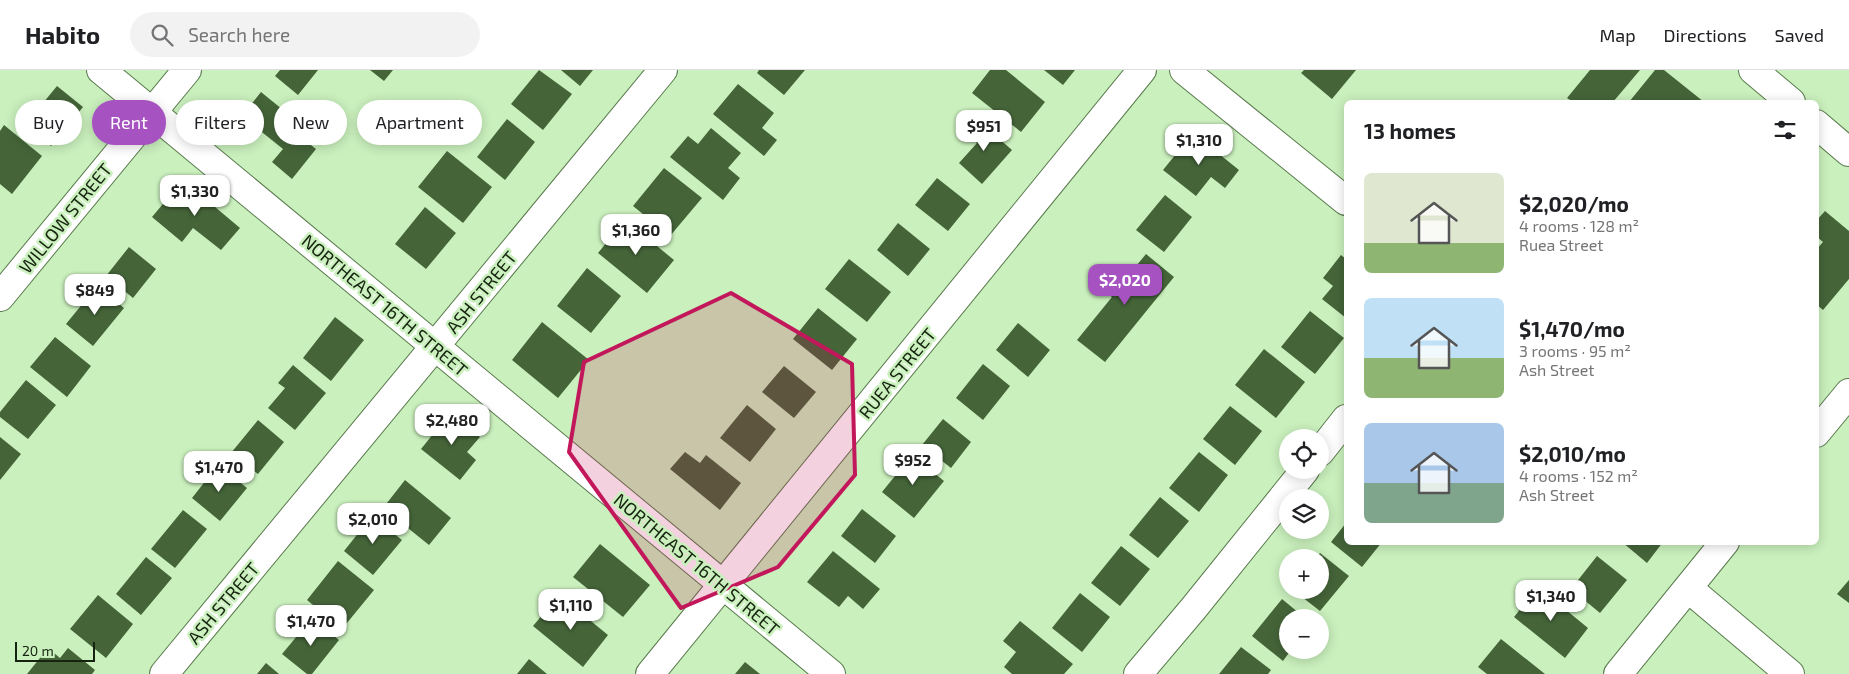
<!DOCTYPE html>
<html lang="en">
<head>
<meta charset="utf-8">
<style>
  body { margin:0; font-family:"Exo 2",sans-serif; background:#f2f2f2; color:#202124; height:100vh; display:flex; flex-direction:column; font-size:19px; white-space:nowrap }
  * { box-sizing:border-box; margin:0 }
  p { font-size:16px; color:#757577 }
  .icon { flex:none; width:28px; height:28px; fill:none; stroke:currentColor; stroke-width:2; stroke-linecap:round; stroke-linejoin:round }
  .map { position:relative; flex:1; overflow:hidden }
  .side { position:absolute; left:1344px; top:30px; width:475px; height:445px; display:flex; flex-direction:column; background:#fff; border-radius:8px; box-shadow:0 2px 12px #0003 }
  .side>* { flex:none }
  .top-card { position:absolute; left:15px; top:30px; width:475px; height:45px; display:flex; gap:10px }
  .controls { position:absolute; left:1279px; top:359px; display:grid; gap:10px }
  .controls a { display:grid; place-items:center; width:50px; height:50px; border-radius:50%; background:#fff; box-shadow:0 2px 12px #0003; font-size:25px }
  .scale { position:absolute; left:15px; bottom:12px; width:80px; box-sizing:border-box; padding-left:5px; border:2px solid #162310; border-top:0; font-size:14px; line-height:18px; white-space:nowrap; color:#162310; -webkit-text-stroke:4px #caf0bd; paint-order:stroke }
  .price { position:absolute; translate:-50% -42px; padding:0 11px; border-radius:10px; background:#fff; color:#222; font-size:16px; line-height:32px; filter:drop-shadow(0 1px 2px #0008) }
  .price::after { content:''; position:absolute; left:50%; top:30px; width:15px; height:11px; margin-left:-8px; background:inherit; clip-path:polygon(0 0,100% 0,50% 100%) }
  .price.active { background:#a652c0; color:#fff }
  ul { padding:0; list-style:none }
  li { display:flex; align-items:center; gap:15px; height:125px; padding:0 20px }
  li span { display:grid; place-items:center; flex:none; width:140px; height:100px; border-radius:8px; color:#555 }
  li>.icon { margin-inline-start:auto }
  span .icon { width:60px; height:60px; fill:#fffc; stroke-width:1 }
  li b { font-size:21px }
  h2 { display:flex; justify-content:space-between; align-items:center; height:60px; padding:0 20px; font-size:21px }
  .chip { padding:0 18px; border-radius:22px; background:#fff; box-shadow:0 2px 12px #0003; font-size:18px; line-height:45px }
  .chip.active { background:#a652c0; color:#fff }
  header { display:flex; align-items:center; gap:30px; box-sizing:border-box; height:70px; padding:0 25px; background:#fff; border-bottom:1px solid #e0e0e0 }
  header strong { font-size:24px }
  nav { display:flex; gap:28px; margin-inline-start:auto; font-size:18px }
  .search { width:350px; height:45px; background:#f2f2f2; display:flex; align-items:center; gap:12px; box-sizing:border-box; padding:0 18px; border-radius:28px; color:#757577; font-size:19px }
  .map>svg:first-child { display:block }
  .building { fill:#456539 }
  .lines { fill:none; stroke-linecap:round; stroke-linejoin:round }
  .minor-casing { stroke:#597a4d; stroke-width:30 }
  .minor { stroke:#fff; stroke-width:28 }
  .marked { fill:#c2185b; fill-opacity:0.2; stroke:#c2185b; stroke-width:4; stroke-linejoin:round }
  .labels { text-anchor:middle; dominant-baseline:central; stroke-width:5; stroke-linejoin:round; paint-order:stroke }
  .street-label { font-size:18px; fill:#162310; stroke:#caf0bd }
</style>
</head>
<body>
<header>
<strong>Habito</strong>
<div class="search"><svg class="icon" aria-label="search" viewBox="0 0 24 24"><circle cx="10" cy="10" r="6"/><path d="M15 15l6 6"/></svg>Search here</div>
<nav><a>Map</a><a>Directions</a><a>Saved</a></nav>
</header>
<div class="map">
<svg width="1849" height="604" viewBox="0 0 1849 604">
  <rect width="100%" height="100%" fill="#caf0bd"/>
  <!-- building -->
  <path class="building" d="M280 0H318L298 25 275 6Z
    M370 0H393L384 11Z
    M539 0 572 24 543 60 511 34Z
    M561 0H593L580 16Z
    M759 0H805L784 25 757 3Z
    M990 0H1006L1045 32 1021 62 972 23Z
    M1044 0H1075L1063 15Z
    M1304 0H1356L1332 29 1301 3Z
    M1590 0H1640L1613 32H1573L1567 28Z
    M1655 0H1664L1704 32H1629Z
    M738 14 774 43 762 58 777 70 764 86 713 44Z
    M57 16 83 37 51 76 25 55Z
    M261 22 304 57 298 65 316 79 292 109 272 92 283 79 242 46Z
    M975 48 1012 80 982 114 959 93 977 73 964 61Z
    M507 49 535 72 505 110 477 87Z
    M4 55 42 86 12 124 0 114V61Z
    M711 58 741 83 728 98 740 108 723 130 670 87 688 66 698 74Z
    M1193 63 1239 100 1225 118 1211 107 1196 126 1163 100Z
    M447 81 492 117 463 153 418 117Z
    M664 98 702 128 670 166 633 136Z
    M937 108 970 134 948 161 915 135Z
    M183 110 240 158 221 180 193 158 182 172 152 147Z
    M1165 125 1192 147 1164 182 1136 160Z
    M425 137 456 163 426 199 395 174Z
    M1825 141 1849 161V209L1823 240 1816 234V180L1823 172 1816 166V151Z
    M625 150 674 190 647 223 598 183Z
    M898 153 930 179 908 206 877 180Z
    M129 177 156 199 133 228 106 206Z
    M1146 184 1174 207 1105 292 1077 270 1112 227 1102 219 1118 199 1127 207Z
    M1341 185 1346 189V248L1322 229 1333 216 1323 208Z
    M849 189 891 222 867 252 825 219Z
    M587 198 621 226 591 263 557 236Z
    M97 216 124 238 93 276 66 254Z
    M818 238 857 269 832 300 793 269Z
    M1310 241 1344 268 1315 304 1281 277Z
    M335 247 364 270 331 311 303 288Z
    M542 252 589 290 558 328 512 290Z
    M1018 253 1050 280 1028 307 996 280Z
    M55 267 91 296 67 327 30 297Z
    M1264 279 1305 312 1276 348 1235 315Z
    M983 294 1010 316 983 350 956 328Z
    M293 295 326 323 295 360 268 338 285 318 278 313Z
    M784 296 816 322 794 348 762 322Z
    M26 310 56 335 28 369 0 347V342Z
    M747 335 776 359 750 392 720 368Z
    M1230 336 1262 361 1235 395 1203 369Z
    M450 343 480 367 467 382 476 390 460 410 421 379Z
    M943 349 971 372 951 398 922 375Z
    M258 350 284 372 258 404 231 383Z
    M0 367 21 384 0 410Z
    M685 382 700 393 706 385 741 413 720 440 670 399Z
    M1199 382 1228 405 1199 442 1169 418Z
    M912 385 944 411 914 448 882 422Z
    M218 395 247 418 220 451 192 428Z
    M405 410 451 448 429 475 383 438Z
    M1160 427 1189 451 1158 488 1129 465Z
    M862 439 896 466 875 493 841 466Z
    M183 440 207 459 175 498 151 479Z
    M372 446 402 470 373 505 344 481Z
    M1346 453V472H1382L1362 497 1331 472Z
    M1622 472H1663L1647 493Z
    M600 474 650 515 623 547 573 507Z
    M1121 476 1150 499 1120 536 1091 513Z
    M833 481 880 519 863 539 848 526 839 537 807 512Z
    M1320 483 1349 506 1320 541 1293 520H1320V488H1316Z
    M1597 486 1627 510 1600 543 1571 519Z
    M146 487 172 508 141 545 116 524Z
    M338 491 374 520 342 559 307 530Z
    M1849 510V533L1837 524Z
    M1538 517 1588 558 1565 588 1514 547Z
    M1080 523 1110 547 1082 582 1052 558Z
    M98 525 133 554 106 588 70 559Z
    M559 525 608 565 583 597 533 556Z
    M1282 529 1305 548H1288V580H1291L1283 591 1252 566Z
    M312 548 339 570 312 604H307L282 584Z
    M1020 551 1073 594 1064 604H1012L1004 597 1016 582 1003 571Z
    M1501 569 1545 604H1487L1478 597Z
    M1241 577 1271 600 1268 604H1219Z
    M48 578 60 588 68 578 95 600 92 604H27Z
    M529 589 547 604H517Z
    M745 592 760 604H735Z
    M266 593 279 604H257Z"/>
  <g class="lines">
    <!-- minor casing -->
    <g class="minor-casing">
      <path id="minor" d="M101 0 831 604
        M1184 0 1346 131
        M1753 0 1791 32
        M1816 54 1849 82
        M0 227 187 0
        M1816 363 1849 323
        M1320 382 1346 349
        M1688 518 1790 604
        M164 604 663 0
        M650 604 1142 0
        M1138 604 1193 539 1305 400
        M1618 604 1725 472"/>
    </g>
    <!-- minor -->
    <use href="#minor" class="minor"/>
  </g>
  <!-- marked area -->
  <path class="marked" d="M731 223 852 294 855 405 778 497 681 538 569 382 584 292Z"/>
  <g class="labels">
    <!-- street labels -->
    <g class="street-label">
      <text transform="translate(65 148) rotate(-51)">WILLOW STREET</text>
      <text transform="translate(481 222) rotate(-51)">ASH STREET</text>
      <text transform="translate(385 235) rotate(40)">NORTHEAST 16TH STREET</text>
      <text transform="translate(897 303) rotate(-51)">RUEA STREET</text>
      <text transform="translate(697 494) rotate(40)">NORTHEAST 16TH STREET</text>
      <text transform="translate(223 533) rotate(-50)">ASH STREET</text>
    </g>
  </g>
</svg>
<div class="controls">
<a><svg class="icon" aria-label="locate" viewBox="0 0 24 24"><circle cx="12" cy="12" r="6"/><path d="M12 2v4M12 18v4M2 12h4M18 12h4"/></svg></a>
<a><svg class="icon" aria-label="layers" viewBox="0 0 24 24"><path d="M12 4l9 5-9 5-9-5zM3 14l9 5 9-5"/></svg></a>
<a>+</a>
<a>−</a>
</div>
<div class="scale">20 m</div>
<b class="price" style="left:984px;top:82px">$951</b>
<b class="price" style="left:1199px;top:96px">$1,310</b>
<b class="price" style="left:195px;top:147px">$1,330</b>
<b class="price" style="left:636px;top:186px">$1,360</b>
<b class="price active" style="left:1125px;top:236px">$2,020</b>
<b class="price" style="left:95px;top:246px">$849</b>
<b class="price" style="left:452px;top:376px">$2,480</b>
<b class="price" style="left:913px;top:416px">$952</b>
<b class="price" style="left:219px;top:423px">$1,470</b>
<b class="price" style="left:373px;top:475px">$2,010</b>
<b class="price" style="left:1551px;top:552px">$1,340</b>
<b class="price" style="left:571px;top:561px">$1,110</b>
<b class="price" style="left:311px;top:577px">$1,470</b>
<div class="top-card">
<a class="chip">Buy</a>
<a class="chip active">Rent</a>
<a class="chip">Filters</a>
<a class="chip">New</a>
<a class="chip">Apartment</a>
</div>
<section class="side">
<h2>13 homes<svg class="icon" aria-label="filters" viewBox="0 0 24 24"><path d="M4 7h16M4 17h16"/><circle cx="9" cy="7" r="2"/><circle cx="15" cy="17" r="2"/></svg></h2>
<ul>
<li><span style="background:linear-gradient(#dfe7d0 70%,#8fb573 0)"><svg class="icon" aria-label="home" viewBox="0 0 24 24"><path d="M3 11l9-7 9 7M6 9v11h12V9"/></svg></span><div><b>$2,020/mo</b><p>4 rooms · 128 m²</p><p>Ruea Street</p></div></li>
<li><span style="background:linear-gradient(#bfe0f5 60%,#8fb573 0)"><svg class="icon" aria-label="home" viewBox="0 0 24 24"><path d="M3 11l9-7 9 7M6 9v11h12V9"/></svg></span><div><b>$1,470/mo</b><p>3 rooms · 95 m²</p><p>Ash Street</p></div></li>
<li><span style="background:linear-gradient(#a9c7e8 60%,#7fa58c 0)"><svg class="icon" aria-label="home" viewBox="0 0 24 24"><path d="M3 11l9-7 9 7M6 9v11h12V9"/></svg></span><div><b>$2,010/mo</b><p>4 rooms · 152 m²</p><p>Ash Street</p></div></li>
</ul>
</section>
</div>
</body>
</html>
